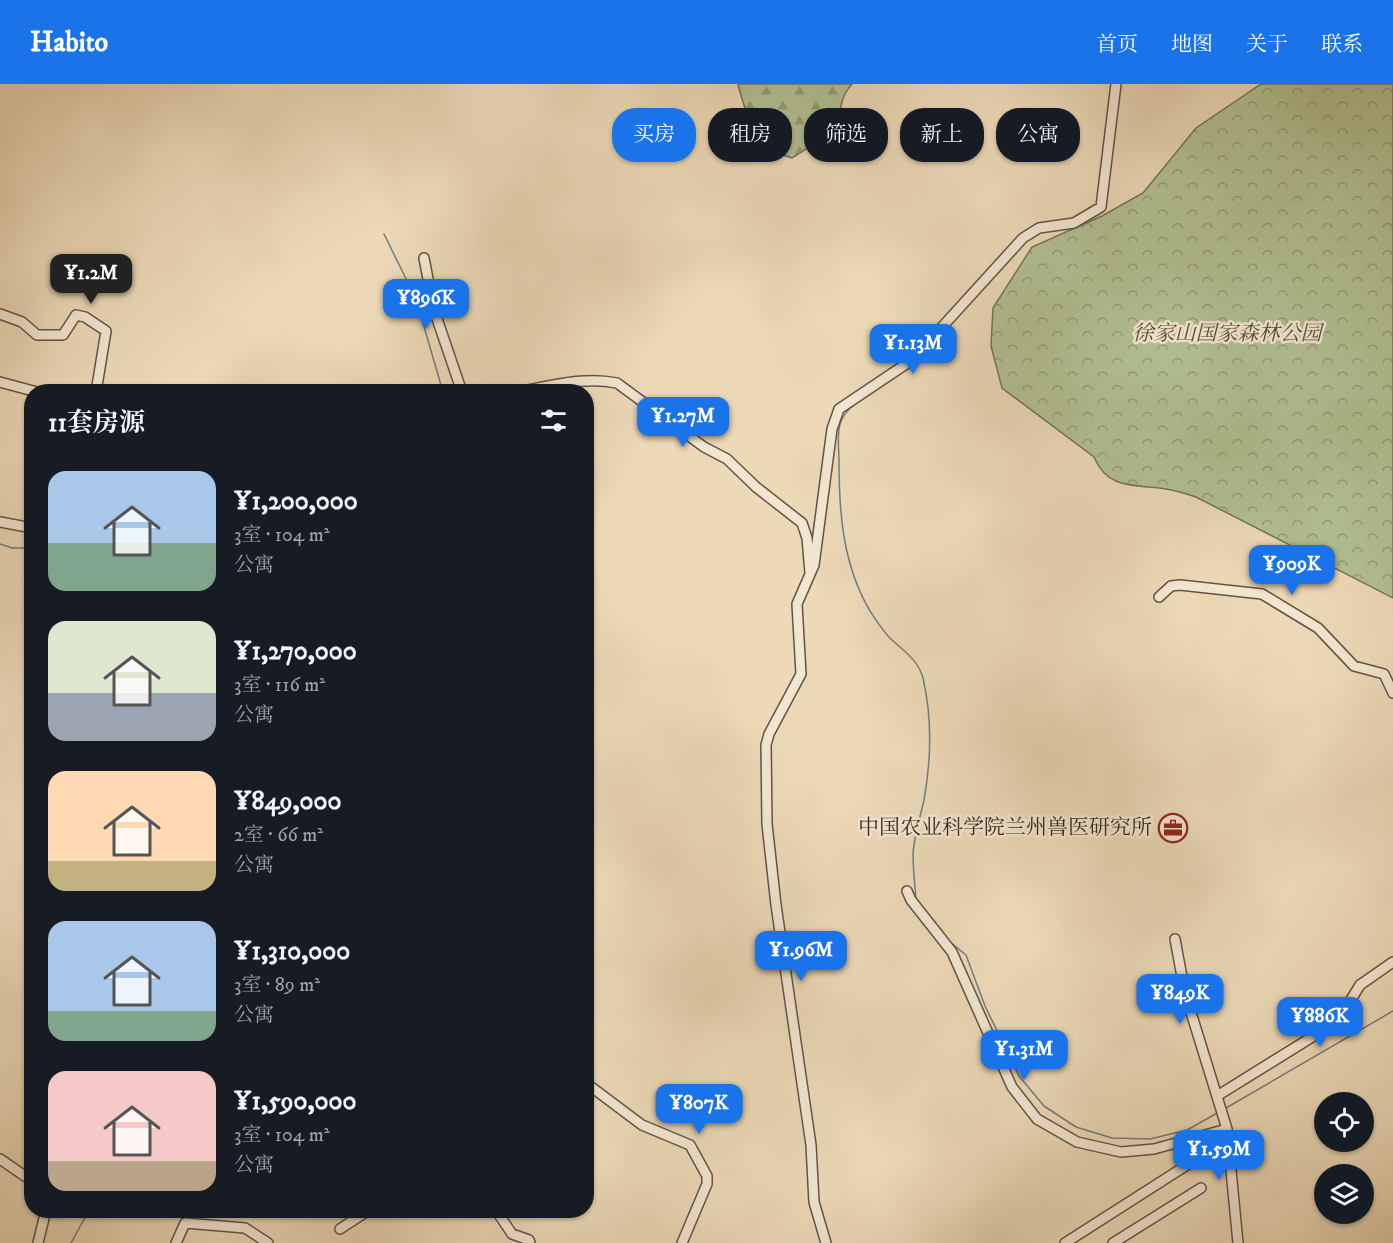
<!DOCTYPE html>
<html lang="zh">
<head>
<meta charset="utf-8">
<style>
  body { margin:0; font-family:"IM FELL DW Pica","Noto Serif SC",serif; background:#20242c; color:#f1f3f6; height:100vh; display:flex; flex-direction:column; font-size:22px; white-space:nowrap }
  * { box-sizing:border-box; margin:0 }
  p { font-size:20px; color:#9ea1a6 }
  .icon { flex:none; width:33px; height:33px; fill:none; stroke:currentColor; stroke-width:2; stroke-linecap:round; stroke-linejoin:round }
  .map { position:relative; flex:1; overflow:hidden }
  .panel { position:absolute; left:24px; top:300px; width:570px; height:834px; display:flex; flex-direction:column; background:#171b24; border-radius:24px; box-shadow:0 2px 4px #0004 }
  .panel>* { flex:none }
  .banner { position:absolute; left:612px; top:24px; width:570px; height:54px; display:flex; gap:12px }
  .tools { position:absolute; left:1314px; top:1008px; display:grid; gap:12px }
  .tools a { display:grid; place-items:center; width:60px; height:60px; border-radius:50%; background:#171b24; box-shadow:0 2px 4px #0004; font-size:30px }
  .price { position:absolute; translate:-50% -51px; padding:0 14px; border-radius:12px; background:#1a73e8; color:#fff; font-size:20px; line-height:39px; filter:drop-shadow(0 2px 3px #0008) }
  .price::after { content:''; position:absolute; left:50%; top:36px; width:18px; height:14px; margin-left:-9px; background:inherit; clip-path:polygon(0 0,100% 0,50% 100%) }
  .price.current { background:#222; color:#fff }
  ul { padding:0; list-style:none }
  li { display:flex; align-items:center; gap:18px; height:150px; padding:0 24px }
  li span { display:grid; place-items:center; flex:none; width:168px; height:120px; border-radius:18px; color:#555 }
  li>.icon { margin-inline-start:auto }
  span .icon { width:72px; height:72px; fill:#fffc; stroke-width:1 }
  li b { font-size:26px }
  h2 { display:flex; justify-content:space-between; align-items:center; height:72px; padding:0 24px; font-size:26px }
  .tag { padding:0 21px; border-radius:24px; background:#171b24; box-shadow:0 2px 4px #0004; font-size:21px; line-height:54px }
  .tag.current { background:#1a73e8; color:#fff }
  header { display:flex; align-items:center; gap:36px; box-sizing:border-box; height:84px; padding:0 30px; background:#1a73e8; color:#fff }
  header strong { font-size:28px }
  nav { display:flex; gap:33px; margin-inline-start:auto; font-size:21px }
  .map>svg:first-child { display:block }
  .forest { fill:url(#forest-firs); stroke:#737459; stroke-width:1.5 }
  .park { fill:url(#park-crowns); stroke:#737459; stroke-width:1.5 }
  .lines { fill:none; stroke-linecap:round; stroke-linejoin:round }
  .stream { stroke:#727e7b; stroke-width:1.5 }
  .minor-casing { stroke:#625445; stroke-width:12 }
  .minor { stroke:#f3e6d1; stroke-width:9 }
  .labels { text-anchor:middle; dominant-baseline:central; stroke-width:5; stroke-linejoin:round; paint-order:stroke }
  .park-label { font-size:21px; font-style:italic; fill:#544e3c; stroke:#f3e6d1 }
  .poi-label { font-size:21px; fill:#34281f; stroke:#f3e6d1; text-anchor:end }
</style>
</head>
<body>
<header>
<strong>Habito</strong>
<nav><a>首页</a><a>地图</a><a>关于</a><a>联系</a></nav>
</header>
<div class="map">
<svg width="1393" height="1159" viewBox="0 0 1393 1159">
  <defs>
    <pattern id="forest-firs" width="22" height="20" patternUnits="userSpaceOnUse" patternTransform="scale(1.5)"><rect width="22" height="20" fill="#b2c093"/><path d="M5 1l3.5 6h-7zM16 11l3.5 6h-7z" fill="#929c77"/></pattern>
    <pattern id="park-crowns" width="20" height="18" patternUnits="userSpaceOnUse" patternTransform="scale(1.5)"><rect width="20" height="18" fill="#b2c093"/><path d="M2 6a3 3 0 1 1 6 0M12 15a3 3 0 1 1 6 0" fill="none" stroke="#929c77"/></pattern>
  </defs>
  <rect width="100%" height="100%" fill="#ecd9b8"/>
  <filter id="stains"><feTurbulence type="fractalNoise" baseFrequency=".00333" numOctaves="4"/><feColorMatrix values="0 0 0 0 .2 0 0 0 0 .09 0 0 0 0 .02 0 0 0 .5 -.17"/></filter>
  <radialGradient id="worn" r=".72"><stop offset=".6" stop-color="#630" stop-opacity="0"/><stop offset="1" stop-color="#630" stop-opacity=".3"/></radialGradient>
  <!-- forest -->
  <path class="forest" d="M738 0H852C839 15 843 22 836 38 830 53 805 65 792 74 757 64 746 33 738 0Z"/>
  <!-- park -->
  <path class="park" d="M1261 0H1393V514L1196 413C1184 409 1172 405 1159 404 1131 401 1107 404 1094 373L1002 304 991 262 993 224 1032 163 1102 132 1143 109 1196 44Z"/>
  <g class="lines">
    <!-- stream -->
    <path class="stream" d="M384 150 416 215 443 308
      M855 320C833 337 839 354 839 378 839 430 843 481 870 527 876 536 884 549 892 556 905 568 918 576 923 594 932 633 931 677 924 716 920 734 914 753 913 770 913 785 915 801 916 816
      M0 460 12 464H32
      M949 857 966 871 985 922 1019 992 1044 1022 1076 1043 1112 1054 1150 1055 1187 1046 1219 1028
      M1226 1024 1393 927
      M71 1159 89 1126"/>
    <!-- minor casing -->
    <g class="minor-casing">
      <path id="minor" d="M424 174 434 226 462 308
        M0 230 22 238 37 251H63L76 231 85 233 106 247 96 308
        M0 298 37 308
        M517 308C550 302 584 292 617 299L704 363 727 375 756 403 802 439 807 454 810 489
        M0 438 32 444
        M1159 513 1171 502 1180 501 1262 510 1318 544 1354 582 1384 590 1393 609
        M907 807 911 816 952 868 1012 1003 1037 1035 1077 1058 1121 1068 1154 1065 1227 1045
        M1175 855 1185 909 1227 1045 1238 1159
        M586 999 642 1041 690 1061 707 1092V1100L682 1159
        M1217 1012 1338 937 1360 901 1393 878
        M0 1075 32 1097
        M496 1126 512 1150 529 1156 530 1159
        M340 1145 369 1126
        M38 1159 46 1126
        M176 1159 185 1139 245 1144 268 1159
        M826 1159 814 1118 811 1061 776 821 767 740 766 661 769 650 801 590 797 520 814 481 832 345 839 325 912 276 1023 154 1039 144 1074 139 1101 123 1116 0
        M1065 1159 1198 1074 1216 1066 1230 1064
        M1113 1159 1201 1104"/>
    </g>
    <!-- minor -->
    <use href="#minor" class="minor"/>
  </g>
  <!-- icons -->
  <defs>
    <g id="office-ring" transform="scale(1.5)"><circle r="9.5" fill="#f3e6d1" stroke="#8f2418" stroke-width="1.5"/><path d="M-6-3h4V-5.5h4V-3h4V5H-6ZM-1-4.5V-3h2v-1.5ZM-6 0V1H6V0Z" fill="#8f2418"/></g>
  </defs>
  <g fill-rule="evenodd">
    <use href="#office-ring" x="1173" y="744"/>
  </g>
  <g class="labels">
    <!-- park labels -->
    <g class="park-label">
      <text x="1227" y="250">徐家山国家森林公园</text>
    </g>
    <!-- poi labels -->
    <g class="poi-label">
      <text x="1152" y="744">中国农业科学院兰州兽医研究所</text>
    </g>
  </g>
  <rect width="100%" height="100%" filter="url(#stains)"/>
  <rect width="100%" height="100%" fill="url(#worn)"/>
</svg>
<div class="tools">
<a><svg class="icon" aria-label="locate" viewBox="0 0 24 24"><circle cx="12" cy="12" r="6"/><path d="M12 2v4M12 18v4M2 12h4M18 12h4"/></svg></a>
<a><svg class="icon" aria-label="layers" viewBox="0 0 24 24"><path d="M12 4l9 5-9 5-9-5zM3 14l9 5 9-5"/></svg></a>
</div>
<b class="price current" style="left:91px;top:221px">¥1.2M</b>
<b class="price" style="left:426px;top:246px">¥896K</b>
<b class="price" style="left:913px;top:291px">¥1.13M</b>
<b class="price" style="left:683px;top:364px">¥1.27M</b>
<b class="price" style="left:1292px;top:512px">¥909K</b>
<b class="price" style="left:801px;top:898px">¥1.96M</b>
<b class="price" style="left:1180px;top:941px">¥849K</b>
<b class="price" style="left:1320px;top:964px">¥886K</b>
<b class="price" style="left:1024px;top:997px">¥1.31M</b>
<b class="price" style="left:699px;top:1051px">¥807K</b>
<b class="price" style="left:1219px;top:1097px">¥1.59M</b>
<div class="banner">
<a class="tag current">买房</a>
<a class="tag">租房</a>
<a class="tag">筛选</a>
<a class="tag">新上</a>
<a class="tag">公寓</a>
</div>
<section class="panel">
<h2>11套房源<svg class="icon" aria-label="filters" viewBox="0 0 24 24"><path d="M4 7h16M4 17h16"/><circle cx="9" cy="7" r="2"/><circle cx="15" cy="17" r="2"/></svg></h2>
<ul>
<li><span style="background:linear-gradient(#a9c7e8 60%,#7fa58c 0)"><svg class="icon" aria-label="home" viewBox="0 0 24 24"><path d="M3 11l9-7 9 7M6 9v11h12V9"/></svg></span><div><b>¥1,200,000</b><p>3室 · 104 m²</p><p>公寓</p></div></li>
<li><span style="background:linear-gradient(#dfe7d0 60%,#9aa5b1 0)"><svg class="icon" aria-label="home" viewBox="0 0 24 24"><path d="M3 11l9-7 9 7M6 9v11h12V9"/></svg></span><div><b>¥1,270,000</b><p>3室 · 116 m²</p><p>公寓</p></div></li>
<li><span style="background:linear-gradient(#ffd9b3 75%,#c2b280 0)"><svg class="icon" aria-label="home" viewBox="0 0 24 24"><path d="M3 11l9-7 9 7M6 9v11h12V9"/></svg></span><div><b>¥849,000</b><p>2室 · 66 m²</p><p>公寓</p></div></li>
<li><span style="background:linear-gradient(#a9c7e8 75%,#7fa58c 0)"><svg class="icon" aria-label="home" viewBox="0 0 24 24"><path d="M3 11l9-7 9 7M6 9v11h12V9"/></svg></span><div><b>¥1,310,000</b><p>3室 · 89 m²</p><p>公寓</p></div></li>
<li><span style="background:linear-gradient(#f6c9c9 75%,#b9a48a 0)"><svg class="icon" aria-label="home" viewBox="0 0 24 24"><path d="M3 11l9-7 9 7M6 9v11h12V9"/></svg></span><div><b>¥1,590,000</b><p>3室 · 104 m²</p><p>公寓</p></div></li>
</ul>
</section>
</div>
</body>
</html>
